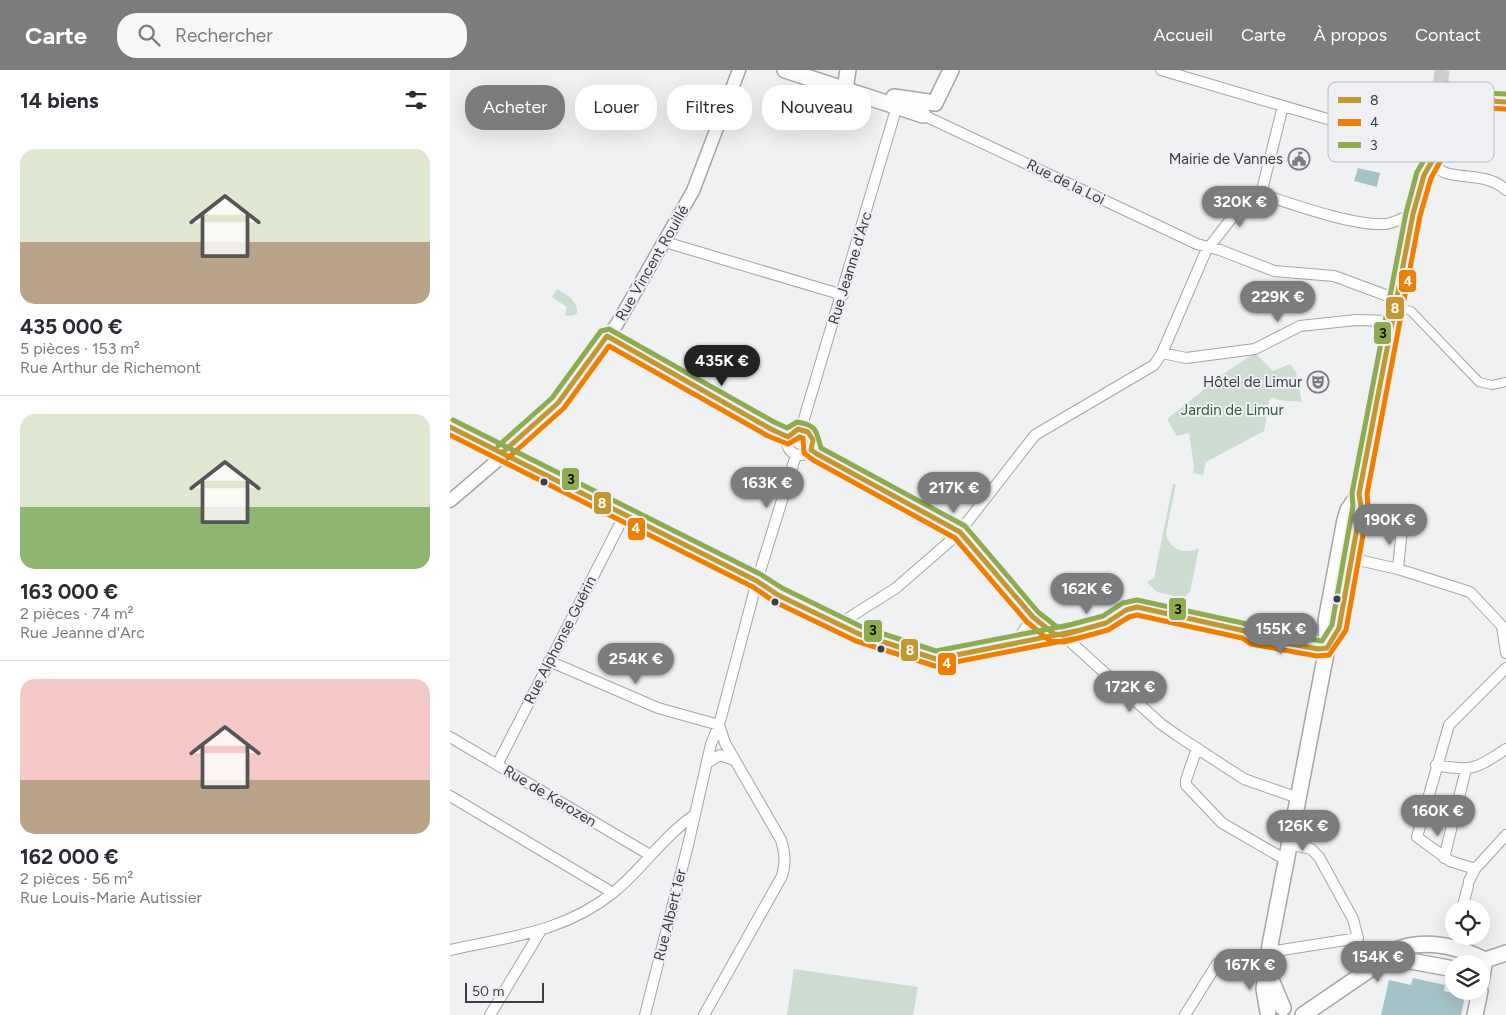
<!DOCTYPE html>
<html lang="fr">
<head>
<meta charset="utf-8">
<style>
  body { margin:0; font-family:Figtree,sans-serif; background:#f7f7f7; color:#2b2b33; height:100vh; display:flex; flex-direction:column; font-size:19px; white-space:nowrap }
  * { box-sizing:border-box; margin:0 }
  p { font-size:16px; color:#7c7c81 }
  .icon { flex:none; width:28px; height:28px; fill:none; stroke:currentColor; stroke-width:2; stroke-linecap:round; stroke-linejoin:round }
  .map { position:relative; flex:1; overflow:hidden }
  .details { display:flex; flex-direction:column; background:#fff; width:450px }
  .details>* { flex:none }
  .top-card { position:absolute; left:15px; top:15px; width:475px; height:45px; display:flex; gap:10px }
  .controls { position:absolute; left:995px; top:830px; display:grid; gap:10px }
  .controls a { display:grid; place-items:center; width:45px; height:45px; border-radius:50%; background:#fff; box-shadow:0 5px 20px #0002; font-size:25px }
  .scale { position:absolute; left:15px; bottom:12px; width:79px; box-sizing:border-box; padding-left:5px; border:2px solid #3c3d3f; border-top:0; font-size:14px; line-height:18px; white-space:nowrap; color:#3c3d3f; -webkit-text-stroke:4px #eef0f4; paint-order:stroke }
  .price { position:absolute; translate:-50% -42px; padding:0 11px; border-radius:18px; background:#7b7c7e; color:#fff; font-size:16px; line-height:32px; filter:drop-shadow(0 1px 2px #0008) }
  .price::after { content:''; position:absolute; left:50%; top:30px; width:15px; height:11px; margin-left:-8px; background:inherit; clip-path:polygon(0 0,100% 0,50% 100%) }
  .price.on { background:#222; color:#fff }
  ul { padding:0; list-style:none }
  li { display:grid; align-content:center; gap:10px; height:265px; padding:0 20px }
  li+li { border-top:1px solid #e1e1e2 }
  li span { display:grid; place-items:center; height:155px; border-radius:15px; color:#555 }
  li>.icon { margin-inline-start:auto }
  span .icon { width:90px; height:90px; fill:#fffc; stroke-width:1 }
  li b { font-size:21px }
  h2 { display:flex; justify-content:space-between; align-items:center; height:60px; padding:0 20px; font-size:21px }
  .tag { padding:0 18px; border-radius:20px; background:#fff; box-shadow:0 5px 20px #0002; font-size:18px; line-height:45px }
  .tag.on { background:#7b7c7e; color:#fff }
  header { display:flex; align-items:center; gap:30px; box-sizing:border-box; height:70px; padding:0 25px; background:#7b7c7e; color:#fff }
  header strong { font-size:24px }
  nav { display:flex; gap:28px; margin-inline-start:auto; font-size:18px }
  .search { width:350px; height:45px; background:#f7f7f7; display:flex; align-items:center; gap:12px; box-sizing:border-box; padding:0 18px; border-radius:20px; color:#7c7c81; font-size:19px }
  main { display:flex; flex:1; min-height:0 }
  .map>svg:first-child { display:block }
  .green { fill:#ccdcd0 }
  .water { fill:#a4c3c8 }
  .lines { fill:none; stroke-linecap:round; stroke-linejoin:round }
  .secondary-tunnel { stroke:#cbcdcf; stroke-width:15; stroke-dasharray:15 8; stroke-linecap:butt }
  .pedestrian-casing { stroke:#a4a5a6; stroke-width:10 }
  .minor-casing { stroke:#a4a5a6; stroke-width:12 }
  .tertiary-casing { stroke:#a4a5a6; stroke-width:15 }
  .secondary-casing { stroke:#a4a5a6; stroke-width:18 }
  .pedestrian { stroke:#fdfdfd; stroke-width:8 }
  .minor { stroke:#fdfdfd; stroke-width:10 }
  .tertiary { stroke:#fdfdfd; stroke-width:12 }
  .secondary { stroke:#fdfdfd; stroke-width:15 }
  .bus-1-casing { stroke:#eef0f4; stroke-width:9 }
  .bus-2-casing { stroke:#eef0f4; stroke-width:9 }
  .bus-3-casing { stroke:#eef0f4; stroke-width:9 }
  .bus-1 { stroke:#c19831; stroke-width:5 }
  .bus-2 { stroke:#ee7f00; stroke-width:5 }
  .bus-3 { stroke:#8eab4f; stroke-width:5 }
  .bus-dot { fill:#3c3d3f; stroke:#eef0f4; stroke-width:2 }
  .labels { text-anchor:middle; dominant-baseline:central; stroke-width:4; stroke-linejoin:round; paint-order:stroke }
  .poi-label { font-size:15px; fill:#3c3d3f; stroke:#eef0f4; text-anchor:end }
  .street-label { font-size:15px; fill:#3c3d3f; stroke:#eef0f4 }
  .park-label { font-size:15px; fill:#325d39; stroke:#eef0f4 }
  .key { fill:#eef0f4; stroke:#b9babe; stroke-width:1 }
  .key-label { font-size:14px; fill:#3c3d3f }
  .line-badge { stroke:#eef0f4; stroke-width:2 }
  .badge-label { font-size:14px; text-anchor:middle; font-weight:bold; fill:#fff }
  .pale-badge-label { font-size:14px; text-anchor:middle; font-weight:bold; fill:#111 }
</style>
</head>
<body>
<header>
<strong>Carte</strong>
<div class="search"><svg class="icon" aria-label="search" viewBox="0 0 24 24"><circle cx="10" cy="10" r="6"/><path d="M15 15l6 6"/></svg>Rechercher</div>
<nav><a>Accueil</a><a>Carte</a><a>À propos</a><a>Contact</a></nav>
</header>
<main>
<section class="details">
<h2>14 biens<svg class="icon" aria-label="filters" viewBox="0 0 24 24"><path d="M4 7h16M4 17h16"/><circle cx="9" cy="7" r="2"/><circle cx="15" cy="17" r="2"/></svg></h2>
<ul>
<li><span style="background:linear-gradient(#dfe7d0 60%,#b9a48a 0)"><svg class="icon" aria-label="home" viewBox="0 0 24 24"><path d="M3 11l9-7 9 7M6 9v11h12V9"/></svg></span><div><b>435 000 €</b><p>5 pièces · 153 m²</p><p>Rue Arthur de Richemont</p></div></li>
<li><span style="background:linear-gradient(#dfe7d0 60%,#8fb573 0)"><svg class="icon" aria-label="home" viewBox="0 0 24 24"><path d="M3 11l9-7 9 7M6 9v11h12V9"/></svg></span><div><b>163 000 €</b><p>2 pièces · 74 m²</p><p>Rue Jeanne d'Arc</p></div></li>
<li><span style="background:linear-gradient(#f6c9c9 65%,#b9a48a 0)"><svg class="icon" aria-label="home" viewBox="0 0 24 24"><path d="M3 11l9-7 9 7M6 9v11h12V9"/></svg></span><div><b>162 000 €</b><p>2 pièces · 56 m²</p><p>Rue Louis-Marie Autissier</p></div></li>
</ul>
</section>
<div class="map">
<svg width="1056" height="945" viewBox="0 0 1056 945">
  <rect width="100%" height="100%" fill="#eff1f3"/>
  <!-- green -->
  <path class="green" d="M107 219C117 225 129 231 127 244L121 246 115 245 117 237 102 227Z
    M805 283 823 301 840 294 846 302 852 332 828 330 822 327 819 331 814 361 756 392 753 405 743 403 744 396 739 363 727 366 717 349 776 302Z
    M723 414H726L716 463C719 480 736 485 749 478L740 522 733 528 707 522 697 512 704 508Z
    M344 899 468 917 463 945H337Z"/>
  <!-- water -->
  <path class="water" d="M908 98 930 103 927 117 904 111Z
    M963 908 995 915 994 921 1015 926 1011 945H931L939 910 961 915Z"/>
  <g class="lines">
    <!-- secondary-tunnel -->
    <path class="secondary-tunnel" d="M992 0 990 20 993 22"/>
    <!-- pedestrian casing -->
    <g class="pedestrian-casing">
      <path id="pedestrian" d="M947 230 953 239 961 241 1029 312 1042 315 1056 312"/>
    </g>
    <!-- minor casing -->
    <g class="minor-casing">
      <path id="minor" d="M711 0 952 71C959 75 966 78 972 84 980 91 985 99 996 103 1017 109 1039 104 1056 120
        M473 45 747 174 770 180 824 201 884 206 946 229
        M955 72H974L989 65
        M811 124 833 36
        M215 172 393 225
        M157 266 338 367
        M712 283 736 288 805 279 850 256 906 250 942 251
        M337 372a13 13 0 1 1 26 0a13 13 0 1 1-26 0Z
        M351 359 447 36
        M361 380 510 462 583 547 604 564 613 565 711 654 728 666 794 709 848 728
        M53 382 174 446 307 511 328 525 409 564 486 589 604 564
        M909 447 941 453 952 458 948 499
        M895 487 948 499 1020 522 1052 556 1056 583
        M392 556 397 549 446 518 507 465 585 365 704 295 712 283 756 181 795 131 802 126 811 124C842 134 903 156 934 154 943 154 954 147 963 144
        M795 561 802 557C827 561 857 562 877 578
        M613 565 656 553 676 540 687 537 795 561 802 567 868 579 877 578
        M566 572 583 547
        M99 591 208 638 269 655
        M0 667 200 785
        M747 678 736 710V715L772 753 836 790
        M257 693 270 685 284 690
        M47 695 174 446
        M986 695C1023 702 1025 699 1056 679
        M0 726 163 823
        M994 788 1016 699
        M1025 799 1000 791 967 767 999 655 1056 598
        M1019 811 1025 799 1056 765
        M1012 839 1018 816
        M0 880C59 867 115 862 164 822 192 799 213 767 243 746
        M819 882 908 868 903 849 869 787 861 779 839 774
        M40 945 90 862
        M195 945 239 771 261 674 269 655
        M254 945 332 806C336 793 335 783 331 770L275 673 269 655 307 511 346 385
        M735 945 767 894 817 900"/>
    </g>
    <!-- tertiary casing -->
    <g class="tertiary-casing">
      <path id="tertiary" d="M0 357 53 382
        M0 431 49 389 65 370 101 341 167 254 243 121 289 0"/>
    </g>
    <!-- secondary casing -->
    <g class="secondary-casing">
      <path id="secondary" d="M335 0 473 45
        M395 19 398 0
        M444 27 485 33 501 0
        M877 578 889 558 911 436 909 424 963 144 974 105 989 79V65L994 44 993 22 997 20
        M935 889 955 890 1004 899
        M1031 894 1035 890 1056 883
        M817 900 833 938
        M1031 912 1035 890
        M818 942 814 919 820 875 877 578 876 551 895 450 898 440 909 424
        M853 945 951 878C980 869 1009 877 1035 890
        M1025 945 1030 921"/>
    </g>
    <!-- pedestrian -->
    <use href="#pedestrian" class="pedestrian"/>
    <!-- minor -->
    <use href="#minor" class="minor"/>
    <!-- tertiary -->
    <use href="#tertiary" class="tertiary"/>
    <!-- secondary -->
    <use href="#secondary" class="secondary"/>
    <!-- bus-1 casing -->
    <g class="bus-1-casing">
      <path id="bus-1" d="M0 357 307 511 328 525 409 564 486 589 626 561
        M53 382 108 333 157 266 321 359 338 367 348 359 358 362 363 370 361 380 367 384 510 462 583 547 604 564 613 565 656 553 676 540 687 537 795 561 802 567 868 579 877 578 889 558 911 436 909 424 963 144 974 105 989 79V65L994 44 1004 32 1013 29 1056 32"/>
    </g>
    <!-- bus-2 casing -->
    <g class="bus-2-casing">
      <path id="bus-2" d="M0 365 303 517 325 532 406 571 485 596 628 568
        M58 388 114 338 159 276 318 366 338 374 350 367 353 368 354 383 363 390 505 468 577 552 600 571 614 572 658 560 679 547 687 545 792 568 801 574 867 586 879 585 896 560 918 437 917 424 970 146 981 108 996 81V66L1001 47 1008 38 1014 37 1055 39"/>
    </g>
    <!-- bus-3 casing -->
    <g class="bus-3-casing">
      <path id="bus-3" d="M3 350 310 504 332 518 412 557 486 581 624 554
        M48 376 102 328 151 261 159 259 324 352 337 358 347 352C368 355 366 362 371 378L515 456 588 542 607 557H612L653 546 673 533 687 530 797 554 805 560 872 571 882 555 903 436 902 423 956 143 967 102 982 77V64L987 42 998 27 1013 22 1056 24"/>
    </g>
    <!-- bus-1 -->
    <use href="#bus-1" class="bus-1"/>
    <!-- bus-2 -->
    <use href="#bus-2" class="bus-2"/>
    <!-- bus-3 -->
    <use href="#bus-3" class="bus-3"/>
  </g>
  <!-- icons -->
  <defs>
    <g id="civic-ring" transform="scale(1.125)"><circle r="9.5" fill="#eef0f4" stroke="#7b7c7e" stroke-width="1.5"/><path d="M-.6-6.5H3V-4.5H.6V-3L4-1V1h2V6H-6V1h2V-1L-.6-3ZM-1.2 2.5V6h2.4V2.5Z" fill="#7b7c7e"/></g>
    <g id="theatre-ring" transform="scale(1.125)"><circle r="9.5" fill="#eef0f4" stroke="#7b7c7e" stroke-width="1.5"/><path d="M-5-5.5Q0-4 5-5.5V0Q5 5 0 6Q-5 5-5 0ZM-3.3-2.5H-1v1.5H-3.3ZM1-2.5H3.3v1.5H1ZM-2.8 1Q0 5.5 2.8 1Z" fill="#7b7c7e"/></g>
  </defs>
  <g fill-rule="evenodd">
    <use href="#civic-ring" x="849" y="89"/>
    <use href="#theatre-ring" x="868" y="312"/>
  </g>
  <!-- markers -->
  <g class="bus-dot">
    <circle cx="94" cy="412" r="4.5"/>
    <circle cx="887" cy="529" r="4.5"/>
    <circle cx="325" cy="532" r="4.5"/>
    <circle cx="431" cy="579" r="4.5"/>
  </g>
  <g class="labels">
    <!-- poi labels -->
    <g class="poi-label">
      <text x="833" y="89">Mairie de Vannes</text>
      <text x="852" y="312">Hôtel de Limur</text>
    </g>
    <!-- street labels -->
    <g class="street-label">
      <text transform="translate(616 112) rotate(26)">Rue de la Loi</text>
      <text transform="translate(202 193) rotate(-60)">Rue Vincent Rouillé</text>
      <text transform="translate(400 198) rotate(-73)">Rue Jeanne d'Arc</text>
      <text transform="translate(110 570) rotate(-63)">Rue Alphonse Guérin</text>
      <text transform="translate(100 726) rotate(31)">Rue de Kerozen</text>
      <text transform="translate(220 845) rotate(-76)">Rue Albert 1er</text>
    </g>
    <!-- park labels -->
    <g class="park-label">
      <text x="782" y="340">Jardin de Limur</text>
    </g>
  </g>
  <!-- legend -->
  <rect x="878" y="12" width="166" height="80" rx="8" class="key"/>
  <rect x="888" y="27" width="23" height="6" fill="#c19831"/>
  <rect x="888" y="49" width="23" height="7" fill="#ee7f00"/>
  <rect x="888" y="72" width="23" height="6" fill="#8eab4f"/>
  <g class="key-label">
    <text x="920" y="35">8</text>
    <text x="920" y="57">4</text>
    <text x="920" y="80">3</text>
  </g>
  <g class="line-badge">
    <rect x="948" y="199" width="19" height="24" rx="5" fill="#ee7f00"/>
    <rect x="935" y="226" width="20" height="24" rx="5" fill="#c19831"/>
    <rect x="923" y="251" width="19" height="24" rx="5" fill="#8eab4f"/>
    <rect x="111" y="397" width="19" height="24" rx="5" fill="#8eab4f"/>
    <rect x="143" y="421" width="19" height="24" rx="5" fill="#c19831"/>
    <rect x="177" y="447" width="19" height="24" rx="5" fill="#ee7f00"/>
    <rect x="718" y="527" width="19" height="24" rx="5" fill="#8eab4f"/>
    <rect x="413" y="549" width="20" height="24" rx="5" fill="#8eab4f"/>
    <rect x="450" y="568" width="19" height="24" rx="5" fill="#c19831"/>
    <rect x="487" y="582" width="20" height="24" rx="5" fill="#ee7f00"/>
  </g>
  <g class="badge-label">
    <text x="958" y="216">4</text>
    <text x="945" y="243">8</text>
    <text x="152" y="438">8</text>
    <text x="186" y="463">4</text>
    <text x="460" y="585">8</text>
    <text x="497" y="598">4</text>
  </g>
  <g class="pale-badge-label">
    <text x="933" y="268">3</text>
    <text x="121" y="414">3</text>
    <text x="728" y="544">3</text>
    <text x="423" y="565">3</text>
  </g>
</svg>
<div class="controls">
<a><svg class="icon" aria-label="locate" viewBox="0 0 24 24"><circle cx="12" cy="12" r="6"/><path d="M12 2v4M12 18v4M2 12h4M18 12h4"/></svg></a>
<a><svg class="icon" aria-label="layers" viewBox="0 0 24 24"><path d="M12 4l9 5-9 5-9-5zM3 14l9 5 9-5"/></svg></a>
</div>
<div class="scale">50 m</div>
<b class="price" style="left:790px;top:158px">320K €</b>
<b class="price" style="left:828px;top:253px">229K €</b>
<b class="price on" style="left:272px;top:317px">435K €</b>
<b class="price" style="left:317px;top:439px">163K €</b>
<b class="price" style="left:504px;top:444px">217K €</b>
<b class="price" style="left:940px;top:476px">190K €</b>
<b class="price" style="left:637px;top:545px">162K €</b>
<b class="price" style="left:831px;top:585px">155K €</b>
<b class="price" style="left:186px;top:615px">254K €</b>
<b class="price" style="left:680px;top:643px">172K €</b>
<b class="price" style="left:988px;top:767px">160K €</b>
<b class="price" style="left:853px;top:782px">126K €</b>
<b class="price" style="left:928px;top:913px">154K €</b>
<b class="price" style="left:800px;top:921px">167K €</b>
<div class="top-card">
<a class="tag on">Acheter</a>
<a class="tag">Louer</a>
<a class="tag">Filtres</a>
<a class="tag">Nouveau</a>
</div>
</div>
</main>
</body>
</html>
